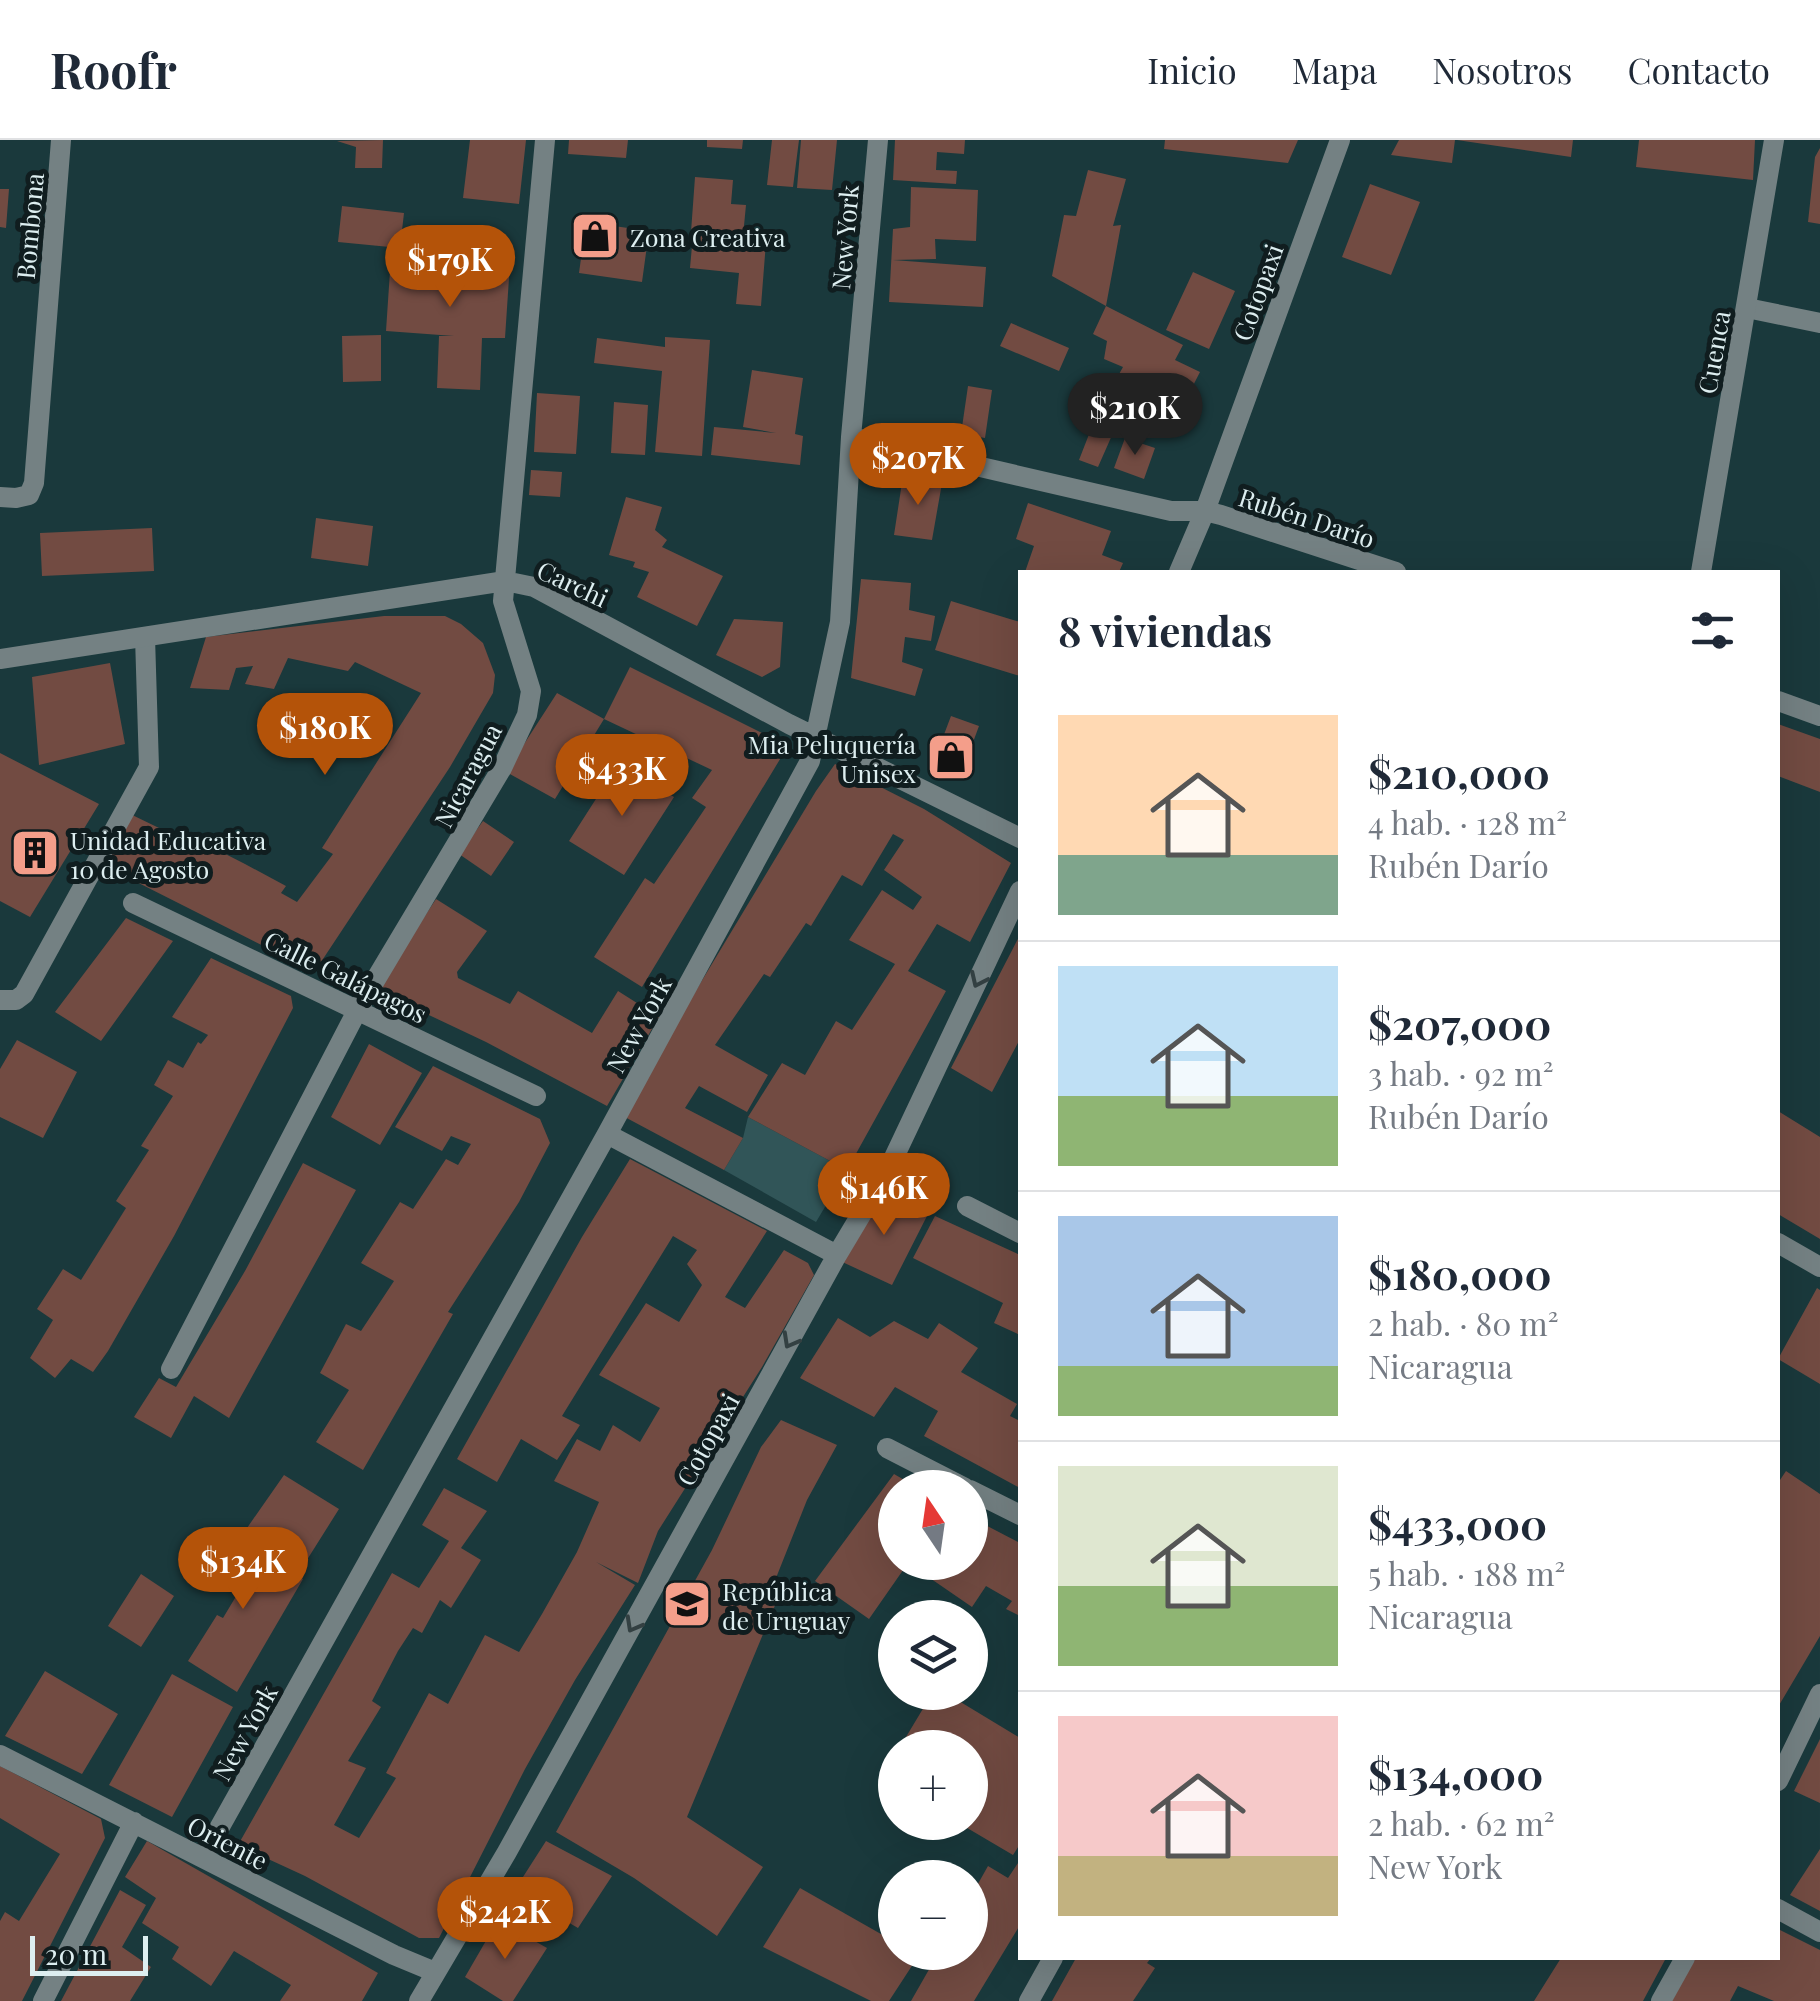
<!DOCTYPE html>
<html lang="es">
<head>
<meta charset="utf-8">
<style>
  body { margin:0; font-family:"Playfair Display",serif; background:#f6f6f7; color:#1f2937; height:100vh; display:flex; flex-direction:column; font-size:38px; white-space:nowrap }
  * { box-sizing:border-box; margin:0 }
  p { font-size:32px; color:#747a83 }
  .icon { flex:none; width:55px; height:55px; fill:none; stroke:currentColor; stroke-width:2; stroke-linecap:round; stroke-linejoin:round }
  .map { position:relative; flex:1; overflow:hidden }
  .drawer { position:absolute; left:1018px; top:430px; width:762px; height:1390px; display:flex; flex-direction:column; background:#fff; border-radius:0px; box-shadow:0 10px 40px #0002 }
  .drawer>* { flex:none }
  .needle { width:65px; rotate:347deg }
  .controls { position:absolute; left:878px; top:1330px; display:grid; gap:20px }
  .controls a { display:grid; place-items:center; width:110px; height:110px; border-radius:50%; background:#fff; box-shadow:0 10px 40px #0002; font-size:50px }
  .scale { position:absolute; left:30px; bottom:25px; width:118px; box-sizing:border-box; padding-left:10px; border:5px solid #ddeef0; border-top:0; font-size:28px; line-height:35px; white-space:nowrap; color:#ddeef0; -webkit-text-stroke:8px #101d1f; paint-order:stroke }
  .price { position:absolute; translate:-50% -85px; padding:0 22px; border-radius:35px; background:#b45309; color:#fff; font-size:32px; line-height:65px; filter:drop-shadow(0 2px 5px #0008) }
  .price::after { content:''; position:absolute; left:50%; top:60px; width:30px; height:22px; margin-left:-15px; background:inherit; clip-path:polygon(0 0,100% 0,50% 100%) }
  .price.on { background:#222; color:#fff }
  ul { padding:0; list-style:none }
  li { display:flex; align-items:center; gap:30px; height:250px; padding:0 40px }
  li+li { border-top:2px solid #e0e1e3 }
  li span { display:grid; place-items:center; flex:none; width:280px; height:200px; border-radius:0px; color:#555 }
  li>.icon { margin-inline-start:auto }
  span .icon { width:120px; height:120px; fill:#fffc; stroke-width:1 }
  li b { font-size:42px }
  h2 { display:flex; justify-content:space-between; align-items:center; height:120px; padding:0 40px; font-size:42px }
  header { display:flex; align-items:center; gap:60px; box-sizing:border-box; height:140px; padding:0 50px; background:#fff; border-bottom:2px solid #e0e1e3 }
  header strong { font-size:48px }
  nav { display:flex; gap:55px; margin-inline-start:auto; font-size:35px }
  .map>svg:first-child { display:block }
  .green { fill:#315558 }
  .building { fill:#724b42 }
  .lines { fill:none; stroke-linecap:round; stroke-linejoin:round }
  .lane { stroke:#748183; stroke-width:20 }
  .street { stroke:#748183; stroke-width:20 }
  .oneway { stroke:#334042 }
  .labels { text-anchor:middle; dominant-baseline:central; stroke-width:10; stroke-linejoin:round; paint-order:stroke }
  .street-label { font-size:25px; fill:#ddeef0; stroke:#101d1f }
  .poi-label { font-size:25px; fill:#ddeef0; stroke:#101d1f; text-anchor:start }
</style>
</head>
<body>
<header>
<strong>Roofr</strong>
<nav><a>Inicio</a><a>Mapa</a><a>Nosotros</a><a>Contacto</a></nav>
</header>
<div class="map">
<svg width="1820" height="1861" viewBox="0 0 1820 1861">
  <rect width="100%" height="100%" fill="#1a393c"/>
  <!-- green -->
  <path class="green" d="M748 977 847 1030 816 1082 724 1030 743 998Z"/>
  <!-- building -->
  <path class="building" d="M383 0 382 28H355L356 7 337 1Z
    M470 0H526L519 64 463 58Z
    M569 0H628L626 18 568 14Z
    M707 0H743L742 9 707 7Z
    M772 0H799L793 47 767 45Z
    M801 0H837L832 50 797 48Z
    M895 0H965L964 14 937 12 936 30 957 31 956 44 893 40Z
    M1165 0H1298L1288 23 1164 9Z
    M1399 0H1455L1452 23 1391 15Z
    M1457 0H1573L1571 17Z
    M1639 0H1755L1753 40 1636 27Z
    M1820 8V84L1808 82 1815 17Z
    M1088 30 1126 39 1113 86 1121 85 1106 166 1052 136 1064 75 1076 76Z
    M695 37 733 40 731 64 746 65 743 96 691 92Z
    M1370 44 1420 62 1391 135 1342 117Z
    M911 47 978 50 976 101 935 99 936 119 893 120 986 127 983 167 889 162 893 89 910 87Z
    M0 49H9L6 88 0 87Z
    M342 66 404 73 400 108 338 102Z
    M586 82 649 91 642 142 579 133Z
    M693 95 766 102 761 166 736 164 739 133 690 128Z
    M391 116 510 123 505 198H482L480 250 437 248 439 196H454L386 191Z
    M1193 132 1235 151 1209 209 1166 190Z
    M1106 166 1183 205 1175 220 1200 232 1181 269 1118 236 1123 227 1104 219 1107 201 1093 194Z
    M1011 183 1069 208 1059 231 1000 206Z
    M381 195V241L343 242 342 196Z
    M665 197 710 200 702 316 655 312 662 231 594 223 597 198 665 207Z
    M752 230 803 238 795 294 803 296 800 325 711 315 714 287 776 293 743 287Z
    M968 246 992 250 985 298 961 294Z
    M537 253 580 256 576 314 534 312Z
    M614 262 648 265 645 315 611 313Z
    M1093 284 1113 293 1098 327 1079 320Z
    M1125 298 1155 308 1144 339 1114 328Z
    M531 330 562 332 560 357 529 355Z
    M903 336 942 343 932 400 894 395Z
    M626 357 662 367 655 390 667 400 662 407 723 436 697 486 637 457 649 432 633 427 635 422 609 415Z
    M1028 363 1111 391 1102 415 1123 423 1119 432H1025L1034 406 1016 399Z
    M316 378 373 386 368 426 311 418Z
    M152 388 154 431 42 436 40 393Z
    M861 439 911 443 909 470 935 476 931 501 905 497 902 522 923 529 915 556 851 538Z
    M951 461 1020 482V536L935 510Z
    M384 476H445L461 484 483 503 495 535 493 553 450 627 321 822 305 827 99 723 124 671 192 704 194 698 245 724 286 746 281 753 297 762 333 714 322 708 421 553 355 522 348 531 288 518 274 549 245 544 253 526 236 528 229 550 190 548 206 497Z
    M734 479 783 482 780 527 762 537 716 515Z
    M110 523 125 604 39 625 32 537Z
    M630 527 788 606 642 847 594 817 645 738 654 744 706 667 692 658 712 630 604 579Z
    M557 553 604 579 555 659 506 632Z
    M951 576 979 586 962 632 934 621Z
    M1778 584 1820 599V652L1778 636Z
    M0 613 99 664 30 777 0 761Z
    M619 623 674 657 624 735 569 701Z
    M835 624 924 669 1011 723 970 802 937 784 908 831 946 851 847 1030 748 977 782 923 805 935 836 881 852 890 895 824 849 800 882 750 913 770 922 757 884 730 904 700 893 694 862 746 842 735 811 786 806 783 770 837 764 834 715 905 768 935 747 972 699 946 685 968 743 998 724 1030 621 975 816 651Z
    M483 681 514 702 491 736 459 714Z
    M436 759 487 791 457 832 458 838 510 864 518 851 592 893 618 851 659 877 607 966 486 902 376 850Z
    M126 778 173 801 101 901 55 872Z
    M1020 795V899L992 952 951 928Z
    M211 818 291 856 293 868 174 1096 108 1211 93 1232 71 1219 55 1238 30 1218 53 1180 37 1169 63 1129 81 1140 126 1068 116 1061 149 1010 141 1006 173 956 154 945 168 920 183 928 198 902 201 904 208 895 172 877Z
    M17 900 77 932 43 998 0 977V929Z
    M369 904 422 933 380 1005 331 977Z
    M433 926 540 979 550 1003 519 1062 448 1172 453 1174 363 1330 316 1302 349 1250 320 1233 346 1184 361 1191 394 1141 361 1123 400 1062 413 1069 446 1019 458 1025 471 1004 451 996 442 1011 395 987Z
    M1778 971 1820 997V1099L1778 1074Z
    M630 1019 767 1091 725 1157 745 1168 784 1110 808 1123 814 1135 762 1227 658 1391 638 1443 596 1422 635 1445 575 1540 525 1629 439 1798H419L305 1736 238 1705 392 1433 419 1448 449 1401 422 1385 444 1348 487 1371 461 1408 481 1420 451 1468 440 1460 422 1493 413 1488 398 1511 372 1561 381 1567 348 1621 366 1628 334 1685 359 1698 396 1638 386 1633 429 1553 448 1564 485 1495 519 1512 542 1474 577 1412 599 1362 554 1341 577 1299 600 1311 613 1285 640 1302 660 1268 599 1235 646 1163 679 1182 702 1145 687 1124 697 1110 673 1096 562 1276 580 1285 557 1320 521 1299 497 1342 457 1319 582 1097Z
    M303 1023 356 1050 229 1278 194 1256 171 1298 134 1277 159 1238 176 1247 245 1131Z
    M879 1051 928 1074 892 1145 838 1120Z
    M935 1076 1020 1115V1195L994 1183 1003 1163 913 1118Z
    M1817 1148 1820 1150V1244L1778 1219Z
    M838 1178 870 1197 894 1181 928 1199 939 1183 978 1208 961 1232 1017 1264 1010 1276 1020 1281V1348L924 1296 938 1271 895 1247 874 1277 800 1238Z
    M781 1280 837 1305 807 1360 776 1438 781 1451 687 1677 763 1727 717 1796 634 1738 556 1692 712 1410 761 1307Z
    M1786 1331 1820 1354V1496L1778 1567V1343Z
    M894 1334 918 1348H895V1422H970V1377L1020 1403V1476L1006 1469 1012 1461 986 1446 972 1467 908 1423 869 1479 815 1441Z
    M284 1335 339 1369 305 1423 247 1388Z
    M209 1389 303 1439 237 1552 188 1521 217 1475 223 1478 247 1438 197 1412Z
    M141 1434 174 1456 141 1507 108 1486Z
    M45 1531 118 1574 82 1634 5 1596Z
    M172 1534 233 1567 172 1677 109 1645Z
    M933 1552H944L1020 1598V1704L1013 1715 957 1682H970V1608H912L903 1602Z
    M1820 1599V1663L1794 1651Z
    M0 1626 101 1679 105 1698 22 1861H0V1781L5 1772 19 1781 60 1714 0 1678Z
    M147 1701 378 1833 362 1861H280L291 1845 234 1811 211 1846 172 1819 179 1807 142 1783 156 1758 125 1737Z
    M546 1701 612 1736 578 1788 514 1751Z
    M1820 1709V1771L1790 1755Z
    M1020 1720V1785L974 1861H911L939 1812H970V1758L988 1726 1008 1738Z
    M800 1748 895 1802V1812L919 1815 889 1861H871L763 1807Z
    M120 1750 146 1765 122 1807 151 1827 130 1861H61Z
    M498 1780 547 1808 513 1861H503L465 1837Z
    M1778 1789 1820 1810V1861H1774L1738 1846 1730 1861H1672L1695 1818H1778Z
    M1076 1818H1151L1147 1823 1155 1828 1133 1861H1052Z
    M1561 1818H1666L1643 1861H1534Z"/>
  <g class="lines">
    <!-- lane -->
    <path class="lane" d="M1747 168 1820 183
      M1179 432 1205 371
      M0 860H16L24 854 149 627 145 497"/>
    <!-- street -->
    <path class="street" d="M851 297 1171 371H1205L1221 375 1396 432
      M0 357 16 358 29 355 34 343 61 0
      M1205 371 1340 0
      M1701 432 1774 0
      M0 519 505 441 534 447 789 584 1020 698
      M1778 561 1820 576
      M133 763 536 956
      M607 994 837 1115
      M967 1066 1020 1093
      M1778 1103 1820 1127
      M171 1229 358 869 502 628 527 575 531 551 503 461 545 0
      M887 1308 965 1348
      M970 1350 1020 1375
      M0 1615 394 1815 435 1832
      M1778 1641 1820 1554
      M203 1717 607 994 810 621 840 482 851 297 878 0
      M1778 1769 1820 1792
      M43 1861 134 1682
      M419 1861 507 1712 837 1115 889 1028 1020 751
      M1029 1861 1053 1818
      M1661 1861 1685 1818"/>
  </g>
  <!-- one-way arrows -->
  <defs><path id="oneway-chevron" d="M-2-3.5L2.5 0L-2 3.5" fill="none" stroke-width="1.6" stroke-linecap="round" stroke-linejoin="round" transform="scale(2.5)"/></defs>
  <g class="oneway">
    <use href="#oneway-chevron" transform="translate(978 840) rotate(115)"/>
    <use href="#oneway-chevron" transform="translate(790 1201) rotate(119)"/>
    <use href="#oneway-chevron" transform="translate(633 1485) rotate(119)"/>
  </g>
  <!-- icons -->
  <defs>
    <g id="shop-square" transform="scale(2.5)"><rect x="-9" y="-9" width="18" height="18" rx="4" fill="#f49e8a" stroke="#101d1f"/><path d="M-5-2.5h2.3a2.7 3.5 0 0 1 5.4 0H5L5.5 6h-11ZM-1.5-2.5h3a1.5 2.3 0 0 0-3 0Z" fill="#111"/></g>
    <g id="building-square" transform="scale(2.5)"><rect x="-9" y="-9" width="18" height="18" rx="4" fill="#f49e8a" stroke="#101d1f"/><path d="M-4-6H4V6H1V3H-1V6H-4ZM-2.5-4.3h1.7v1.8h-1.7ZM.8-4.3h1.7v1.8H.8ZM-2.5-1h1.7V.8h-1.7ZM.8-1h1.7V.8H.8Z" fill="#111"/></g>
    <g id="school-square" transform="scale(2.5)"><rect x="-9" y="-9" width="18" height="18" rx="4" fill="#f49e8a" stroke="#101d1f"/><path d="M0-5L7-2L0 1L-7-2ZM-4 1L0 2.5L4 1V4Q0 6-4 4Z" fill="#111"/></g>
  </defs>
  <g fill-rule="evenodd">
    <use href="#shop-square" x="595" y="96"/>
    <use href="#shop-square" x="951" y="617"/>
    <use href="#building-square" x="35" y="713"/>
    <use href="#school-square" x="687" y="1464"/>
  </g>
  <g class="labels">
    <!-- street labels -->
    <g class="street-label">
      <text transform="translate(29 86) rotate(-85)">Bombona</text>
      <text transform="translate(844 97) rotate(-85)">New York</text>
      <text transform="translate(1257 152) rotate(-70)">Cotopaxi</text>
      <text transform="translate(1713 212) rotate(-80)">Cuenca</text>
      <text transform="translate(1307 377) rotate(18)">Rubén Darío</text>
      <text transform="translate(573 443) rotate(25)">Carchi</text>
      <text transform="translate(467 635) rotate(-62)">Nicaragua</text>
      <text transform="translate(346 836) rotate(26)">Calle Galápagos</text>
      <text transform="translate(638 884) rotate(-61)">New York</text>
      <text transform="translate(707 1299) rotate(-61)">Cotopaxi</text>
      <text transform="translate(244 1592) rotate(-61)">New York</text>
      <text transform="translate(228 1702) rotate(27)">Oriente</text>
    </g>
    <!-- poi labels -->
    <g class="poi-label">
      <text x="630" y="96">Zona Creativa</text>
      <text x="916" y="603" text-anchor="end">Mia Peluquería<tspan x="916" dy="29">Unisex</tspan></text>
      <text x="70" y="699">Unidad Educativa<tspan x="70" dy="29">10 de Agosto</tspan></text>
      <text x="722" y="1450">República<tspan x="722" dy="29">de Uruguay</tspan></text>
    </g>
  </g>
</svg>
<div class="controls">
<a><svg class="needle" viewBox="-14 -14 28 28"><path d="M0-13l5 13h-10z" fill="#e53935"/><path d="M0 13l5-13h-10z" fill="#747a83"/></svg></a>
<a><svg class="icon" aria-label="layers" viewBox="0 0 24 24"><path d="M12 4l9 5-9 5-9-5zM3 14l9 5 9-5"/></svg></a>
<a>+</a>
<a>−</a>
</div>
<div class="scale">20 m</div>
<b class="price" style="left:450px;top:170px">$179K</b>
<b class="price on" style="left:1135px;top:318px">$210K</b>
<b class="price" style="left:918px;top:368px">$207K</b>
<b class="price" style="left:325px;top:638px">$180K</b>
<b class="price" style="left:622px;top:679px">$433K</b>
<b class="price" style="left:884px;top:1098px">$146K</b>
<b class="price" style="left:243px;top:1472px">$134K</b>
<b class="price" style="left:505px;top:1822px">$242K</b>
<section class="drawer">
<h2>8 viviendas<svg class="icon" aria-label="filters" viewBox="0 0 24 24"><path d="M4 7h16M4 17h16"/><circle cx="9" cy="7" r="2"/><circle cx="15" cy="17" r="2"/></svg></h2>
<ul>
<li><span style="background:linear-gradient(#ffd9b3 70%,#7fa58c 0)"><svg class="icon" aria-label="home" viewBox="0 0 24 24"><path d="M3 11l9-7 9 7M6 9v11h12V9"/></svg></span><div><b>$210,000</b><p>4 hab. · 128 m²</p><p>Rubén Darío</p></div></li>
<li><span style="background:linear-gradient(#bfe0f5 65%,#8fb573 0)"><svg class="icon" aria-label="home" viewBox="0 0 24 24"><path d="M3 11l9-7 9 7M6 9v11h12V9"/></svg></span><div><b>$207,000</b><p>3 hab. · 92 m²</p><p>Rubén Darío</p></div></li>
<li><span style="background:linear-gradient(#a9c7e8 75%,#8fb573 0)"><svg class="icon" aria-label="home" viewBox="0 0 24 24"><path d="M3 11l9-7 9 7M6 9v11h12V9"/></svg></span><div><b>$180,000</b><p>2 hab. · 80 m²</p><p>Nicaragua</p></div></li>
<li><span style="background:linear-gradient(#dfe7d0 60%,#8fb573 0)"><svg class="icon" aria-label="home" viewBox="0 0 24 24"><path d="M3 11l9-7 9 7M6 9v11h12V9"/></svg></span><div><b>$433,000</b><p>5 hab. · 188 m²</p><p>Nicaragua</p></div></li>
<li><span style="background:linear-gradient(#f6c9c9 70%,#c2b280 0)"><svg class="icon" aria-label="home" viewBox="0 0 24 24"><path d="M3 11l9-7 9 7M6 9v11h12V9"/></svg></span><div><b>$134,000</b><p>2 hab. · 62 m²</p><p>New York</p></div></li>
</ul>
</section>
</div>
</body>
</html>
